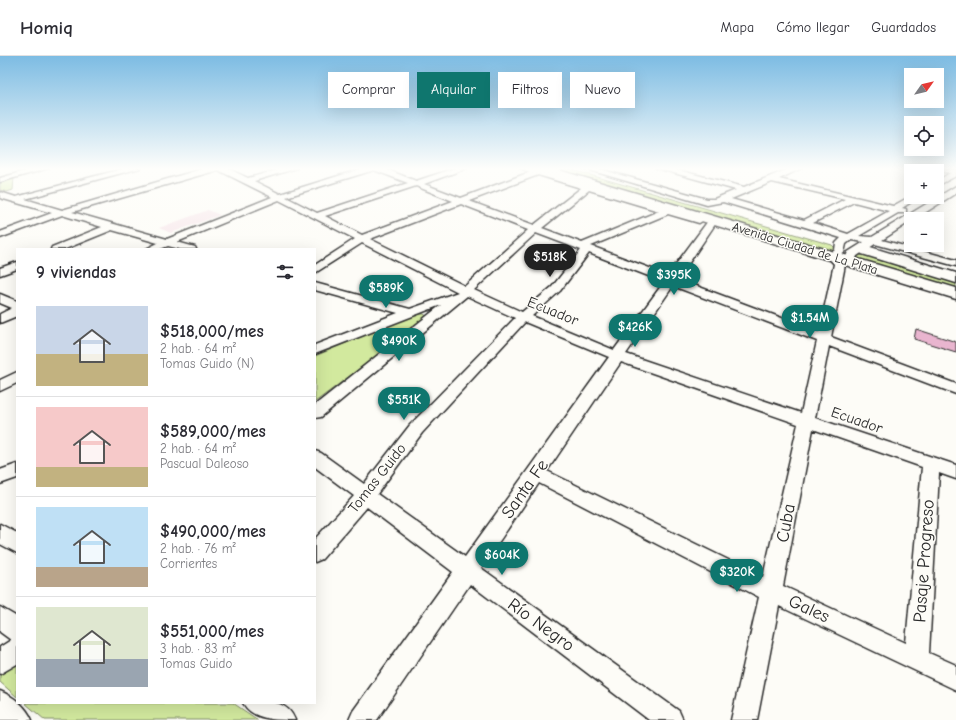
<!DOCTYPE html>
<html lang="es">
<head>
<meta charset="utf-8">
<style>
  body { margin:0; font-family:"Comic Neue",sans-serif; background:#f2f2f3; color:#2b2b33; height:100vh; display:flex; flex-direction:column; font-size:15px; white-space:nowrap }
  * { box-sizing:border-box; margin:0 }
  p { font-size:13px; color:#7c7c81 }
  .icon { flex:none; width:22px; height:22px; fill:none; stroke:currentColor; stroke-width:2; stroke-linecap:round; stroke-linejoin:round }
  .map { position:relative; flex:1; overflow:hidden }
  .panel { position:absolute; left:16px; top:192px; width:300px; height:456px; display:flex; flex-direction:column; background:#fff; border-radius:0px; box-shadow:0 4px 16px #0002 }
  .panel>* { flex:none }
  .guide { position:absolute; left:328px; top:16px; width:380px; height:36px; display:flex; gap:8px }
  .needle { width:26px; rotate:56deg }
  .tools { position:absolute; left:904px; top:12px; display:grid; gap:8px }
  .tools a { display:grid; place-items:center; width:40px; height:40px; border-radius:0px; background:#fff; box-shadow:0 4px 16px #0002; font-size:20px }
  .price { position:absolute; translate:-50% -34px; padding:0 9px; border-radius:14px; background:#0f766e; color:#fff; font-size:13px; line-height:26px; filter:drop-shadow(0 1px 2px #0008) }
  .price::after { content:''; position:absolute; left:50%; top:24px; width:12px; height:9px; margin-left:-6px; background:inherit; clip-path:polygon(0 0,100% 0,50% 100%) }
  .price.on { background:#222; color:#fff }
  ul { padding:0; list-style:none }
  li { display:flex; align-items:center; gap:12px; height:100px; padding:0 20px }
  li+li { border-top:1px solid #e1e1e2 }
  li span { display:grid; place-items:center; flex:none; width:112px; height:80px; border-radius:0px; color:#555 }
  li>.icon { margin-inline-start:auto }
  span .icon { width:48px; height:48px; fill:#fffc; stroke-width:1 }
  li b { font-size:17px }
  h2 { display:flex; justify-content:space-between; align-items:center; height:48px; padding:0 20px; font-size:17px }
  .pill { padding:0 14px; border-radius:0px; background:#fff; box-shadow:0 4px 16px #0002; font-size:14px; line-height:36px }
  .pill.on { background:#0f766e; color:#fff }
  header { display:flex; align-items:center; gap:24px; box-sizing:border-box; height:56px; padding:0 20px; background:#fff; border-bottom:1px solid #e1e1e2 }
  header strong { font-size:19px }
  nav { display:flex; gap:22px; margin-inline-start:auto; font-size:14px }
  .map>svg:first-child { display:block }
  .built { fill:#f7e7eb }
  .green { fill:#d2e99e; stroke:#7e8a64 }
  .building { fill:#e9b5cf; stroke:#2b2b2b }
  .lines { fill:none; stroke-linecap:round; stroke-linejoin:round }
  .minor-casing { stroke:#2b2b2b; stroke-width:3 }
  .highway-casing { stroke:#2b2b2b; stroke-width:3 }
  .minor { fill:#fdfcf7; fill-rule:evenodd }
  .highway { fill:#fdfcf7; fill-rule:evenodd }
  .labels { text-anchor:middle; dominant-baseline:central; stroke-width:3; stroke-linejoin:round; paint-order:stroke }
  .far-street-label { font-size:13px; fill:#2b2b2b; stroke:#fdfcf7 }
  .street-label { font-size:15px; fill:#2b2b2b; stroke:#fdfcf7 }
  .near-street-label { font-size:18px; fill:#2b2b2b; stroke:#fdfcf7 }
</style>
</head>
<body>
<header>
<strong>Homiq</strong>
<nav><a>Mapa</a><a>Cómo llegar</a><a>Guardados</a></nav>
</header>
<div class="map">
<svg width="956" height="664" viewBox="0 0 956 664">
  <rect width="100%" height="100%" fill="#fdfcf7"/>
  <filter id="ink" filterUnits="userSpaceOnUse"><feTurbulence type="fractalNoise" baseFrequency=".025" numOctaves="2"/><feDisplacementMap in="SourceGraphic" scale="8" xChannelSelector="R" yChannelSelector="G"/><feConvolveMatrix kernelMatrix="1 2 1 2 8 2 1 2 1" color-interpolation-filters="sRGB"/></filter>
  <g filter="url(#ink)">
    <!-- built -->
    <path class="built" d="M208 154 220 159 171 177 159 172Z"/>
    <!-- green -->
    <path class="green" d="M566 112 832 189 836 193 833 196 547 114Z
      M14 121 13 134 7 136 0 134V125Z
      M864 199 956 226V235L856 203 858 200Z
      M416 258H424L428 261 315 346V300Z
      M17 605V641L0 626V618Z
      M25 647H233L258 664H45Z"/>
    <!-- building -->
    <path class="building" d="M916 273 956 286V296L914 283Z"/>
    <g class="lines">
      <!-- minor casing -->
      <g class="minor-casing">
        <path id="minor" d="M35 112H49L0 126V122Z
          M126 112H140L25 143 62 154 205 112H227L248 122 284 112H297L254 125 280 138 364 112H383L416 125 455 112H467L424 128 461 142 530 116 520 112H533L702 162 704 164 699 167 668 158 591 190 668 219 708 165H714L716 167 678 223 819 276 834 208 827 200 835 194 836 187 841 182 723 146 707 149 583 112H596L707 143H714L736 134 656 112H670L744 131 791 112H802L779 123 893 150 911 140 919 141 902 152 906 153V157H898L859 180 872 181 956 130V137L915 163H911V165L882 184 956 204V210L875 188 857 200 854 207 845 209 831 281 956 328V338L829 290 815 362 956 409V423L939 417 929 597 956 609V634L779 550 757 664H731L759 541 539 427 481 512 679 655 683 664H649L470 528 377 664H349L353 655 453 516 367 451 322 503 315 506V483L354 440 315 411V395L321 397 364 428 410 369 515 262 467 240 321 361 315 362V349L441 249 315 298V289L398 257 315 234V227L410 253 458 236 362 187 315 217V209L355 183 279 144 177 186 195 191 196 193H180L168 190 160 193H146L158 187 112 174 65 193H51L52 191 102 171 62 159 0 182V176L52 157 0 142V136L16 141ZM218 114 272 141 167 183 72 156ZM374 114 408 127 317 157 286 141ZM538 119 581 132 534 169 469 145ZM772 126 845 143 804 164 731 143ZM416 130 453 145 362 179 325 160ZM589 134 659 155 582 187 542 172ZM854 146 889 155 848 178 813 167ZM461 148 528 174 465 230 370 183ZM536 177 581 194 552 231 522 256 474 234ZM851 184 864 186 848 196 845 203H842L839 200 844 197 846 188ZM589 197 664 226 614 294 532 260 560 235ZM673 230 817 285 801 357 626 298ZM525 266 609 301 465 501 377 438 422 377ZM621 306 798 368 763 521 547 415ZM813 373 922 411 906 587 783 530Z
          M926 112 956 114V120L937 130V125L950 117Z
          M17 206V213L0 219V212Z
          M0 238 17 245V260L0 267V258L12 252 0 247Z
          M17 316V327L0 335V324Z
          M17 408V422L0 428V414Z
          M0 468 17 477V497L0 488Z
          M0 551 17 561V608L0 618V591L11 584 0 576Z
          M0 635C14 641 26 650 32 664H0Z
          M243 647C264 647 286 641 295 664 274 664 253 664 243 647Z"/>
      </g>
      <!-- highway casing -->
      <g class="highway-casing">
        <path id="highway" d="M534 112H552L956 232V243L535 114Z
          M867 190 956 217V227L862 198 859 195 862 192Z"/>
      </g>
      <!-- minor -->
      <use href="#minor" class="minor"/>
      <!-- highway -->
      <use href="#highway" class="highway"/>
    </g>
  </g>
  <!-- sky -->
  <linearGradient id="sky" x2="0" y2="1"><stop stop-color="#7dbce3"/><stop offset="0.55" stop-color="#fefefb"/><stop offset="1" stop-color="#fefefb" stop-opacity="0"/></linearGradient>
  <rect width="956" height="205" fill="url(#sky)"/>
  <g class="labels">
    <!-- far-street labels -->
    <g class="far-street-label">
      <text transform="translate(805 192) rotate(17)">Avenida Ciudad de La Plata</text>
    </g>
    <!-- street labels -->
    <g class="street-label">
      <text transform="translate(553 255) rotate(22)">Ecuador</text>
      <text transform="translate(857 364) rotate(19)">Ecuador</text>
      <text transform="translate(377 422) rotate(-52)">Tomas Guido</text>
    </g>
    <!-- near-street labels -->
    <g class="near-street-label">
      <text transform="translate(525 433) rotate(-55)">Santa Fe</text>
      <text transform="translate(786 467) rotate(-79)">Cuba</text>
      <text transform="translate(924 505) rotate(-86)">Pasaje Progreso</text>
      <text transform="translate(809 553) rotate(25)">Gales</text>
      <text transform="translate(541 569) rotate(36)">Río Negro</text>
    </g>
  </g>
</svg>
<div class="tools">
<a><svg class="needle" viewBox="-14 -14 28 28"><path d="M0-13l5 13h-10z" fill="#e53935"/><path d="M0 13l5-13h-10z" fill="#7c7c81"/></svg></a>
<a><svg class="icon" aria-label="locate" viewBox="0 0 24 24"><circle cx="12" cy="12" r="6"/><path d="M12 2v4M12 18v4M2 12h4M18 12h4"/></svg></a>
<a>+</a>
<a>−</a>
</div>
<b class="price on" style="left:550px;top:222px">$518K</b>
<b class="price" style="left:674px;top:240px">$395K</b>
<b class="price" style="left:386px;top:253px">$589K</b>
<b class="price" style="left:810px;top:283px">$1.54M</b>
<b class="price" style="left:635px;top:292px">$426K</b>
<b class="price" style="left:399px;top:306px">$490K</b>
<b class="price" style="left:404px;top:365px">$551K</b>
<b class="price" style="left:502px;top:520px">$604K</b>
<b class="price" style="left:737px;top:537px">$320K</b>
<div class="guide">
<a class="pill">Comprar</a>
<a class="pill on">Alquilar</a>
<a class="pill">Filtros</a>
<a class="pill">Nuevo</a>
</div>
<section class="panel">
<h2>9 viviendas<svg class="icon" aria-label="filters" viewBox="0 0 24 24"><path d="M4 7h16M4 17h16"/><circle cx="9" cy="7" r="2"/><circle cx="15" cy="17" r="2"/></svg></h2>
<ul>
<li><span style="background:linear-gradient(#c9d6e8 60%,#c2b280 0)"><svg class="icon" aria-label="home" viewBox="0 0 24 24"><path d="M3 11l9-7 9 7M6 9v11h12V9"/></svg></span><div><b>$518,000/mes</b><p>2 hab. · 64 m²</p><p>Tomas Guido (N)</p></div></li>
<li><span style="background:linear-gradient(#f6c9c9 75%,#c2b280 0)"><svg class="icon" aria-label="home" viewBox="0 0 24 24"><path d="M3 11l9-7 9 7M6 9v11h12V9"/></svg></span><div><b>$589,000/mes</b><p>2 hab. · 64 m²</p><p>Pascual Daleoso</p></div></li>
<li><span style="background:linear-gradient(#bfe0f5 75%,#b9a48a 0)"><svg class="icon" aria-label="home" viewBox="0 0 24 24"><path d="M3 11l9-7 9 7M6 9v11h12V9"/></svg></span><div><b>$490,000/mes</b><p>2 hab. · 76 m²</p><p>Corrientes</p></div></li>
<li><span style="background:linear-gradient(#dfe7d0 65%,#9aa5b1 0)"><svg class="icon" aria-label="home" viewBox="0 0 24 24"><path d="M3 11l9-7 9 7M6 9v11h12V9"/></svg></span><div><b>$551,000/mes</b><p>3 hab. · 83 m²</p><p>Tomas Guido</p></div></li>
</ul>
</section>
</div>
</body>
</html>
